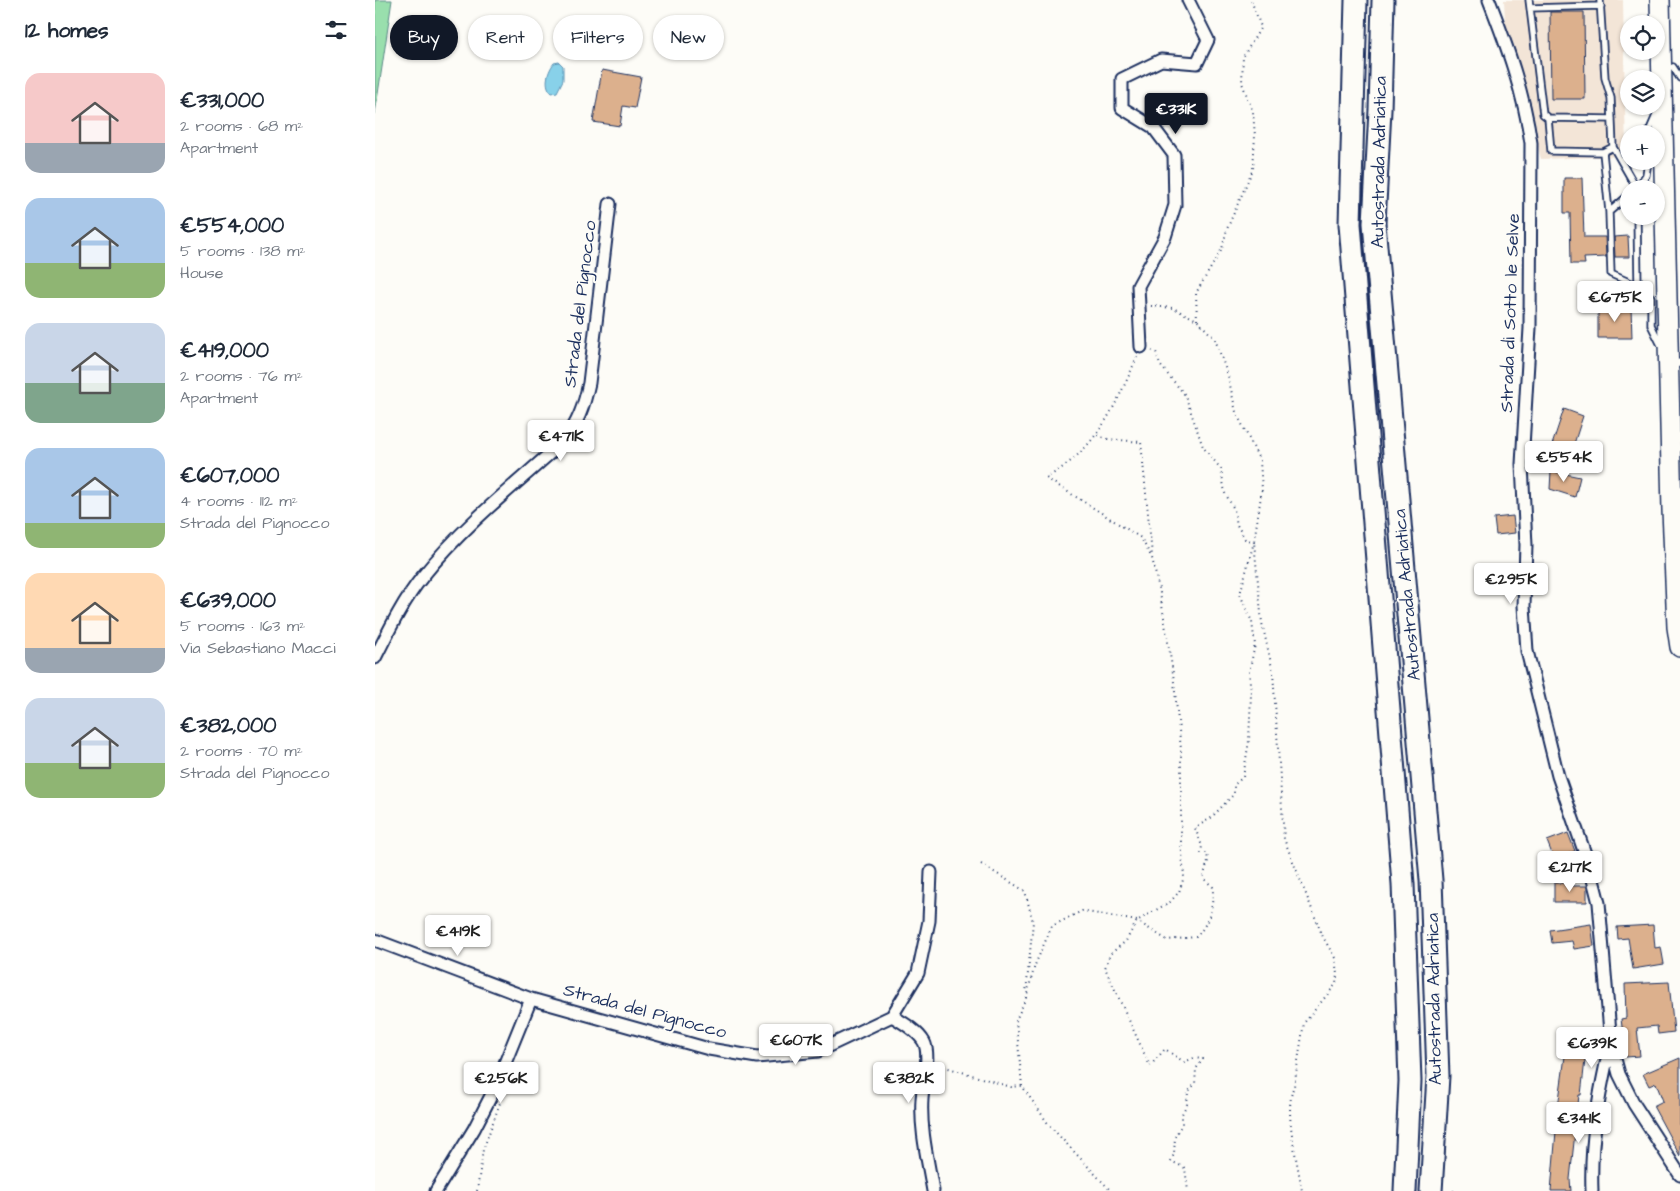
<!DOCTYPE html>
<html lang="en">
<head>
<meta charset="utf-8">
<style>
  body { margin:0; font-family:"Architects Daughter",sans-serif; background:#f6f6f7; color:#1f2937; height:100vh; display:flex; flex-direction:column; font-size:19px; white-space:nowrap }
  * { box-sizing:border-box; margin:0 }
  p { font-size:16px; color:#747a83 }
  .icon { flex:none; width:28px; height:28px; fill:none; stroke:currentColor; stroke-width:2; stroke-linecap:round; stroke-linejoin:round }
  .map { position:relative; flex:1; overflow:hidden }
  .panel { display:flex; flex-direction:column; background:#fff; width:375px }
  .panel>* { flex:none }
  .banner { position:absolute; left:15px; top:15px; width:475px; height:45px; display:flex; gap:10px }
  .fabs { position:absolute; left:1245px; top:15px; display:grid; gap:10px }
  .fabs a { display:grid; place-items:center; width:45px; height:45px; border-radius:50%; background:#fff; box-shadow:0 1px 4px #0004; font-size:25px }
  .price { position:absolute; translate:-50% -42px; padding:0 11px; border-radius:5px; background:#fff; color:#222; font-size:16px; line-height:32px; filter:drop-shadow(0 1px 2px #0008) }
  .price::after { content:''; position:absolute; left:50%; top:30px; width:15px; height:11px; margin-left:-8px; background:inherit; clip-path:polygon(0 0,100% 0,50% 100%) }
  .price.current { background:#111827; color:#fff }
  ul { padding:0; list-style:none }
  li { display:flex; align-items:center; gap:15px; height:125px; padding:0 25px }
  li span { display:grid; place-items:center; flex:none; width:140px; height:100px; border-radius:15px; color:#555 }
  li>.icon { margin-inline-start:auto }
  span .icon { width:60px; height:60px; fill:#fffc; stroke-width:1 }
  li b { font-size:21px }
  h2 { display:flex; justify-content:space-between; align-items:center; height:60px; padding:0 25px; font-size:21px }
  .pill { padding:0 18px; border-radius:22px; background:#fff; box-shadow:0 1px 4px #0004; font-size:18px; line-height:45px }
  .pill.current { background:#111827; color:#fff }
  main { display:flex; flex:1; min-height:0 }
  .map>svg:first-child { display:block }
  .built { fill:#f3e5d7 }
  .green { fill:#99dfad; stroke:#5a8786 }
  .water { fill:#88d1e9; stroke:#5c90b1 }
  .building { fill:#dcb08d; stroke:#1b2f5e }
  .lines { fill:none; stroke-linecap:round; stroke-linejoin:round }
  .lane-casing { stroke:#1b2f5e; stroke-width:9 }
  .street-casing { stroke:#1b2f5e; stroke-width:15 }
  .primary-casing { stroke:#1b2f5e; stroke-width:22 }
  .highway-casing { stroke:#1b2f5e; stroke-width:25 }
  .path { stroke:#1b2f5e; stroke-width:2; stroke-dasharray:1 4; stroke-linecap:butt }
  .lane { stroke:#fdfcf7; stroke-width:5.5 }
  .street { stroke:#fdfcf7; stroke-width:11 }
  .primary { stroke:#fdfcf7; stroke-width:19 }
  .highway { stroke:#fdfcf7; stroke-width:21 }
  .labels { text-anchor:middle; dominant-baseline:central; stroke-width:4; stroke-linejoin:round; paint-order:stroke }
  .street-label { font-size:18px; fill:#1b2f5e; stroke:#fdfcf7 }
</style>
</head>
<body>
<main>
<section class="panel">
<h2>12 homes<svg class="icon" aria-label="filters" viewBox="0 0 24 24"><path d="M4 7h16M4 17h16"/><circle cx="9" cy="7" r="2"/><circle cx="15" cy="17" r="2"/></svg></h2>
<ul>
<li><span style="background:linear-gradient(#f6c9c9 70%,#9aa5b1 0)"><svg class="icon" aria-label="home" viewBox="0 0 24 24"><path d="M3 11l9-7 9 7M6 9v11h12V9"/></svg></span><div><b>€331,000</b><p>2 rooms · 68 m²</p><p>Apartment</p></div></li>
<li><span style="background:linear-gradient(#a9c7e8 65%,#8fb573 0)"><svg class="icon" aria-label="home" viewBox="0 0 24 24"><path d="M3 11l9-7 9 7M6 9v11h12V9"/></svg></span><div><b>€554,000</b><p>5 rooms · 138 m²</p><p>House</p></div></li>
<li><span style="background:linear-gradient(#c9d6e8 60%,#7fa58c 0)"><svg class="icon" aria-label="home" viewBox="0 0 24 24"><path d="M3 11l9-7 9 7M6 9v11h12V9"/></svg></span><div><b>€419,000</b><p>2 rooms · 76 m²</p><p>Apartment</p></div></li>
<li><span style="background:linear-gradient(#a9c7e8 75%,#8fb573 0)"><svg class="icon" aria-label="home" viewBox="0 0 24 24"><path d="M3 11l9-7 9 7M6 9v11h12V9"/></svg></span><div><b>€607,000</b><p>4 rooms · 112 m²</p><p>Strada del Pignocco</p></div></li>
<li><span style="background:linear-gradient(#ffd9b3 75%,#9aa5b1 0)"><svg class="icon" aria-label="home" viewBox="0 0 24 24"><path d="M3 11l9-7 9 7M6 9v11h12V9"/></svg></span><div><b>€639,000</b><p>5 rooms · 163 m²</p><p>Via Sebastiano Macci</p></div></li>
<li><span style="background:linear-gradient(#c9d6e8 65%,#8fb573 0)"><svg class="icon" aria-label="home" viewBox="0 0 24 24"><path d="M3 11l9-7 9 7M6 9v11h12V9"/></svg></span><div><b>€382,000</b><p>2 rooms · 70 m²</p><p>Strada del Pignocco</p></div></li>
</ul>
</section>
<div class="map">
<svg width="1305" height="1191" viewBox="0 0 1305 1191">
  <rect width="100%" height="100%" fill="#fdfcf7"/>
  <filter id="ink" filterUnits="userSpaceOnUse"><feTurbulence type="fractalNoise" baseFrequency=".02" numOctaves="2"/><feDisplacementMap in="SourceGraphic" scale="10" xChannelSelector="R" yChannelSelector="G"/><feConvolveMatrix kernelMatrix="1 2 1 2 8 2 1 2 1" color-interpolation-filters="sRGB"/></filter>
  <g filter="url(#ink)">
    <!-- built -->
    <path class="built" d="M1129 0H1248L1251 156 1166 159 1130 21Z"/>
    <!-- green -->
    <path class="green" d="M0 0H17L0 114Z"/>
    <!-- water -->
    <path class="water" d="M184 62 188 66V80L182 92 177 93C168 85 173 71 179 63Z"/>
    <!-- building -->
    <path class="building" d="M1175 12H1209L1210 99H1176Z
      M227 70 266 77 260 108 248 106 245 126 218 122Z
      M1189 178H1207L1209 237H1230L1231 257 1209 258 1210 264H1196L1195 213H1189Z
      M1253 236 1254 257H1240L1239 237Z
      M1223 307 1256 308 1257 338H1223Z
      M1189 409 1208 416 1196 453 1176 448Z
      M1176 471 1205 477 1200 497 1175 489Z
      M1138 516 1140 533 1121 535 1119 518Z
      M1193 833 1200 851 1179 859 1172 841Z
      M1179 883H1190V886H1212V902H1179Z
      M1216 924 1219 946 1199 949 1197 941 1177 943 1175 930Z
      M1278 925 1280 948 1286 947 1289 964 1258 969 1253 938 1243 939 1242 927Z
      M1294 982 1299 1032 1283 1034 1282 1026 1262 1028 1265 1056 1251 1057 1246 1019 1251 1018 1250 984Z
      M1191 1049 1211 1051 1206 1095H1204L1195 1179 1196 1191H1176L1183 1107Z
      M1305 1058V1156L1278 1106 1288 1101 1281 1083 1274 1086 1268 1074Z"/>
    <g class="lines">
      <!-- lane casing -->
      <g class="lane-casing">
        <path id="lane" d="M1154 0 1168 114 1173 118 1237 119
          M1225 0 1230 78 1236 98 1238 147 1262 189
          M1155 8 1226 6
          M1298 67 1305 78
          M1173 118 1176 151 1228 152 1238 147
          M1273 134 1282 113
          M1228 152 1234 212
          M1261 189 1271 175 1273 161
          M1254 195 1234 212 1236 274 1263 286 1276 297V325L1286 345
          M1262 216 1263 286
          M1303 364 1305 362"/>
      </g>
      <!-- street casing -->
      <g class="street-casing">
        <path id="street" d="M1114 0C1132 46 1149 93 1156 143L1155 328 1147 464 1151 545 1149 606 1152 651 1183 776 1215 868 1224 903 1236 1044 1244 1074 1259 1104 1305 1175
          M766 347 763 286 790 237 800 205 799 155 778 127 747 108V79L786 60 822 63 833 40 813 0
          M0 658C14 630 28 601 48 576 89 525 141 484 189 441 203 423 209 406 214 383L235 204
          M0 940 156 999 334 1049 382 1057 443 1051 517 1016 543 973 554 921 556 872
          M517 1016C527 1022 543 1031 549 1042 556 1055 548 1085 547 1099 545 1130 553 1161 558 1191
          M61 1191 99 1129 119 1090 156 999
          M1217 1191C1215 1141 1224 1094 1235 1046"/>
      </g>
      <!-- primary casing -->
      <g class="primary-casing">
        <path id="primary" d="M1285 0 1297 510 1302 627 1305 647"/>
      </g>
      <!-- highway casing -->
      <g class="highway-casing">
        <path id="highway" d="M981 0 975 224 1028 884 1035 1081 1030 1191
          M1008 0 1005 110 999 223 1056 880 1063 1076 1056 1191"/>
      </g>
      <!-- path -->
      <path class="path" d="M776 306 798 308 822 320 840 339 853 376 861 412 885 461 887 489 879 542 887 623 898 672 909 839 948 937 960 958 962 974 961 984 929 1023 919 1086C908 1112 923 1162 927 1191
        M822 320 821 293 847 249 852 229 878 169 880 136 878 112 867 83 868 57 886 27 876 0
        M762 357C740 408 721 450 671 478L766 538 777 558 785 593 798 673 806 749V841L809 877 804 892 795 902 762 921 751 941 735 954 730 968 775 1066 790 1049 809 1062 819 1058 828 1059 821 1069 820 1084 813 1092 812 1104 807 1114V1124L800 1137 799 1154 796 1161 810 1168 813 1191
        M723 435 733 439 766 442 777 555
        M606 864 650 891 658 922 651 993
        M651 998 660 965 677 926 707 911 762 921 792 940 821 937C835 922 838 907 838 887L828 878 833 861 832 853H826L827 846 820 828 836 818 859 794V785L868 777 874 741 876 694 874 672 880 645 877 622 865 594 879 542 870 539 862 525 859 509 850 493 846 469 828 447 810 395 785 365 781 352 777 351
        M564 1065 636 1087 647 1086 674 1125 736 1191
        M647 1086 641 1020 651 998
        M102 1191 108 1150 125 1103
        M1078 1191H1079"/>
      <!-- lane -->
      <use href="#lane" class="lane"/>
      <!-- street -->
      <use href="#street" class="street"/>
      <!-- primary -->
      <use href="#primary" class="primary"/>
      <!-- highway -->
      <use href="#highway" class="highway"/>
    </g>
  </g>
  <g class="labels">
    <!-- street labels -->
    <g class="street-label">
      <text transform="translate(1004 162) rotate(-89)">Autostrada Adriatica</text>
      <text transform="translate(205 304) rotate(-83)">Strada del Pignocco</text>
      <text transform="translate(1135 313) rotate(-88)">Strada di Sotto le Selve</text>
      <text transform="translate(1032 595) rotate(-95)">Autostrada Adriatica</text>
      <text transform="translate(1059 999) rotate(-91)">Autostrada Adriatica</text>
      <text transform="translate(270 1011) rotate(15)">Strada del Pignocco</text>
    </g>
  </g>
</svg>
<div class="fabs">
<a><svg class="icon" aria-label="locate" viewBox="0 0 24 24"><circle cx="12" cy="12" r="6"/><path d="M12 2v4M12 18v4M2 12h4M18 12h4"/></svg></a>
<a><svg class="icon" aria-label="layers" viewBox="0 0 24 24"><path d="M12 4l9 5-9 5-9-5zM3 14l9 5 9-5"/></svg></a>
<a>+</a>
<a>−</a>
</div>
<b class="price current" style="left:801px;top:135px">€331K</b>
<b class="price" style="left:1240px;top:323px">€675K</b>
<b class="price" style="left:186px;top:462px">€471K</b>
<b class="price" style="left:1189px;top:483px">€554K</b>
<b class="price" style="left:1136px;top:605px">€295K</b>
<b class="price" style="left:1195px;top:893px">€217K</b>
<b class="price" style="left:83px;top:957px">€419K</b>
<b class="price" style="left:421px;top:1066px">€607K</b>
<b class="price" style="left:1217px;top:1069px">€639K</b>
<b class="price" style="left:126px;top:1104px">€256K</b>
<b class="price" style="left:534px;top:1104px">€382K</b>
<b class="price" style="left:1204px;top:1144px">€341K</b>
<div class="banner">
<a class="pill current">Buy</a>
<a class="pill">Rent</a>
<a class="pill">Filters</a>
<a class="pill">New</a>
</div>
</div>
</main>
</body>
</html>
